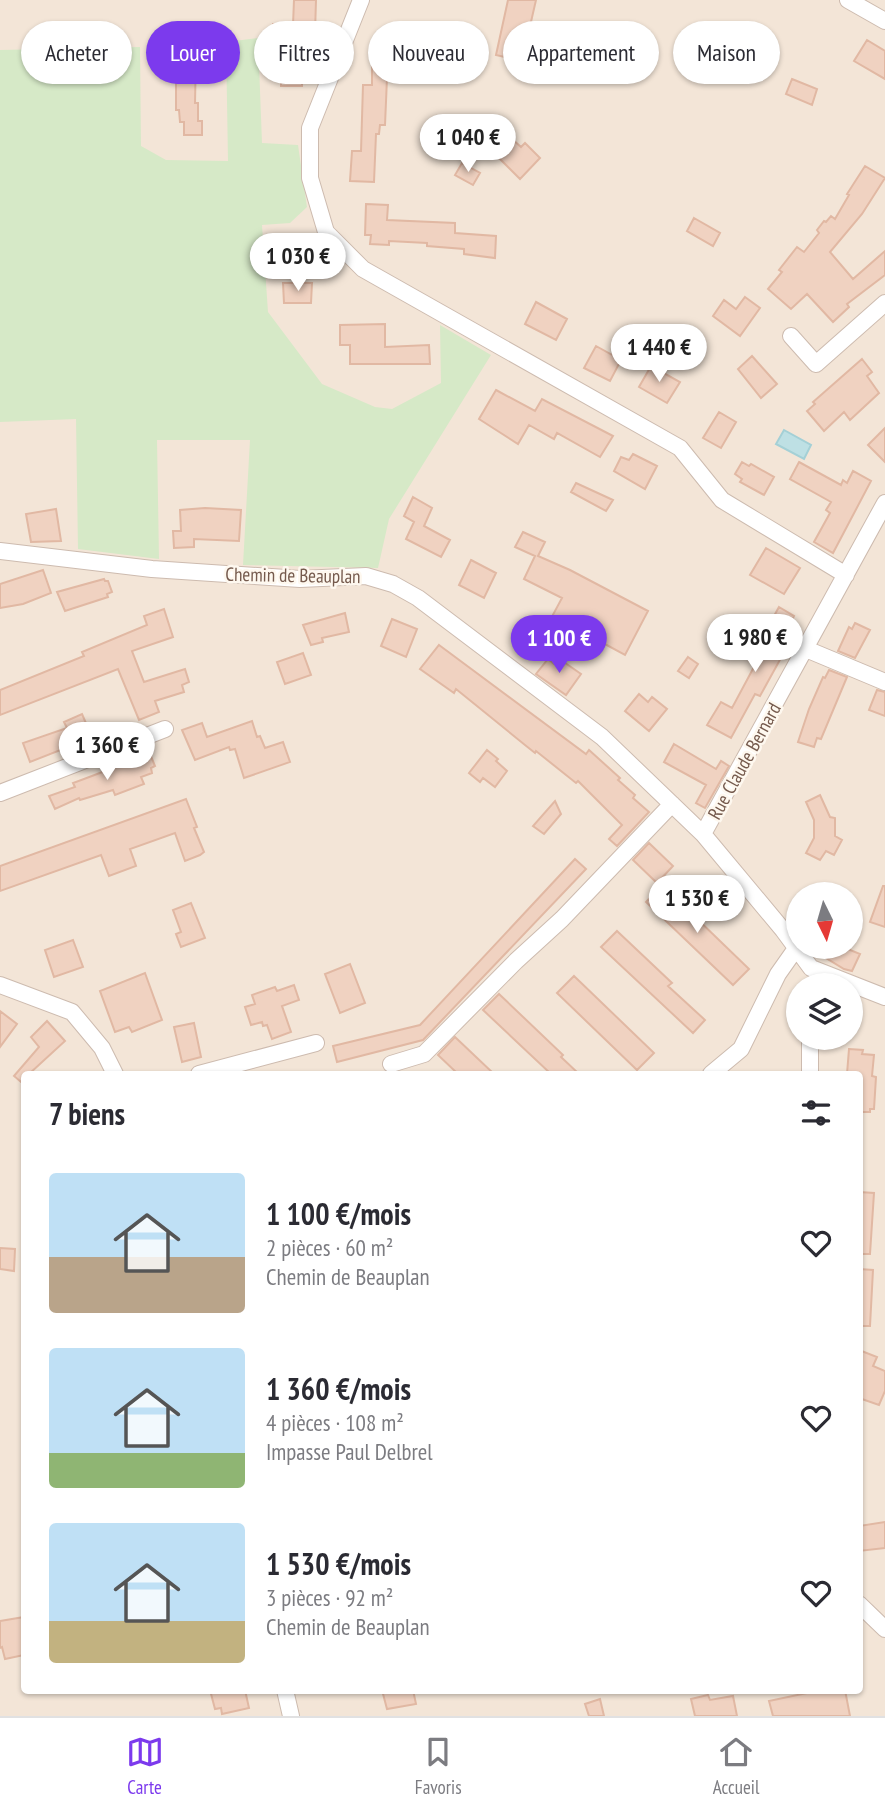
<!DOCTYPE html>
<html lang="fr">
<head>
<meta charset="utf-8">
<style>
  body { margin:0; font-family:"PT Sans Narrow",sans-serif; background:#f2f2f3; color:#2b2b33; height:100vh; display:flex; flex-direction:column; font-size:26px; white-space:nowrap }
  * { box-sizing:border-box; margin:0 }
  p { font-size:23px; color:#7c7c81 }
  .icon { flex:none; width:38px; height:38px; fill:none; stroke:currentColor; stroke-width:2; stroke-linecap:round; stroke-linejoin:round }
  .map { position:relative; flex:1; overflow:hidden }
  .panel { position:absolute; left:21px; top:1071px; width:842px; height:623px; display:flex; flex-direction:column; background:#fff; border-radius:7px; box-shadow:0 2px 5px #0004 }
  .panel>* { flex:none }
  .top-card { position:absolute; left:21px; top:21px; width:844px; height:63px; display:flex; gap:14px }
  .needle { width:46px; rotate:175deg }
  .tools { position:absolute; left:786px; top:882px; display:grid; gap:14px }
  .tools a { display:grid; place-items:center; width:77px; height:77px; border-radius:50%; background:#fff; box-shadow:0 2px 5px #0004; font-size:35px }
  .price { position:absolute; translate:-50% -60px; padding:0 16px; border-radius:24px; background:#fff; color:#222; font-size:23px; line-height:46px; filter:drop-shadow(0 2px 4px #0008) }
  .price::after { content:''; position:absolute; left:50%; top:42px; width:21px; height:16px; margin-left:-10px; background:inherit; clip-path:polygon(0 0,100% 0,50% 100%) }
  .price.active { background:#7c3aed; color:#fff }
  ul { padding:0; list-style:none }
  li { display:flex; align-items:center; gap:21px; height:175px; padding:0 28px }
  li span { display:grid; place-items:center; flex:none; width:196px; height:140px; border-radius:7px; color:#555 }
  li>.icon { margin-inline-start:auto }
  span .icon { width:84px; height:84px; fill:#fffc; stroke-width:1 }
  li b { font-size:30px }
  h2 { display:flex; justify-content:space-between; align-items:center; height:84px; padding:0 28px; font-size:30px }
  .tag { padding:0 24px; border-radius:32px; background:#fff; box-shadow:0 2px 5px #0004; font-size:24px; line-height:63px }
  .tag.active { background:#7c3aed; color:#fff }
  .tab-bar { display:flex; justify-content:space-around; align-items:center; height:98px; border-top:2px solid #e1e1e2; background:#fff; font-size:19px; color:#7c7c81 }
  .tab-bar a { display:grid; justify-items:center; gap:4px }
  .tab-bar .active { color:#7c3aed }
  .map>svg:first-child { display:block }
  .residential { fill:#f3e5d7; fill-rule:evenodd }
  .green { fill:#d6e9c7 }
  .water { fill:#bee0e4; stroke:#a4d0d6; stroke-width:2 }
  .building { fill:#f0d2c1; stroke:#e1b8a3; stroke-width:2 }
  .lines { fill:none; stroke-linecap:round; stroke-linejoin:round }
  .minor-casing { stroke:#cdbbaf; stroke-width:18 }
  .minor { stroke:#fff; stroke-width:16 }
  .labels { text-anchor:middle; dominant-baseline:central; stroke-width:5; stroke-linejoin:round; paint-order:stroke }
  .street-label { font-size:19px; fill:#755a4d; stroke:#fef8ef }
</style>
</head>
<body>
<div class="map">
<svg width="885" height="1716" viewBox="0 0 885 1716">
  <rect width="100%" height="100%" fill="#fbf3e9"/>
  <!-- residential -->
  <path class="residential" d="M0 0H885V1716H0ZM798 894H850V947H798ZM798 985H850V1038H798ZM24 1074H859V1690H24Z"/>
  <!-- green -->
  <path class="green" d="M258 38 262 143 298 145 307 207 290 223 262 225 268 312 322 384 375 407 392 409 441 383 440 325 491 355 389 519 378 568 243 565 250 440H157L159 559 78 549 76 419 0 422V50L140 47 141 146 166 160 228 161 226 42Z"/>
  <!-- water -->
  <path class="water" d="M784 430 811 445 804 459 776 444Z"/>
  <!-- building -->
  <path class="building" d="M294 0H316L315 33H303L302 86H281V48H273V24L293 25Z
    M508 0H536L522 61 496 55Z
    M176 30H200L201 55 196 54 195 103H198V121H202V135H184V122H180L179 110H176Z
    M380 37 393 38 390 78H387L385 125H380L379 134H376L374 182 350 181 352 151H361L363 85H372V59H376V47L380 46Z
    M867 40 885 51V79L854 61Z
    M586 63 611 68 608 80 582 76Z
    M792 79 817 89 812 105 786 94Z
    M511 138 521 147 525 143 540 158 520 179 498 157V152Z
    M462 163 480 173 473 185 455 175Z
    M865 166 885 178 862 214 830 252 853 279 885 251V275L847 304 849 307 833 322 807 294 791 309 768 289 782 272 779 270 797 247 804 252 819 233 817 230 824 221 826 222 831 216 835 219 849 195 847 194Z
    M366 204 388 205 387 220 455 223V233L496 236 495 258 464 254V249L427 246V243L389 241V245L370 244 371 235H365Z
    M694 218 720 233 713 246 687 231Z
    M283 283H312L311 303H284Z
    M745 297 760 308 740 336 713 316 724 300 736 309Z
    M536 302 567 319 556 340 525 324Z
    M385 324V347L429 345 430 364H350V345H340V325Z
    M596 346 621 360 610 381 584 368Z
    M752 356 777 384 761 398 738 369Z
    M862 359 872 372 867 376 879 393 850 420 844 412 824 431 807 411 815 404 813 402Z
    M651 366 680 382 667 403 639 387Z
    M496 390 535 411 542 399 613 436 600 457 557 433 554 439 529 425 518 444 479 419Z
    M719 412 736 422 721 448 703 438Z
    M885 428V462L868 445Z
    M633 454 657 466 645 489 614 471 621 457 629 460Z
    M742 462 749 466 751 464 774 477 764 495 740 482 742 479 735 474Z
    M799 462 841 485 843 480 847 483 853 471 871 481 833 553 814 542 830 513 826 510 831 502 790 479Z
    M576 483 613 500 606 511 571 492Z
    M413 497 432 508 424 526 450 540 441 557 406 539 414 522 404 516Z
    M205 508 241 510 239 541 194 539V547L174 548 173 531H181L180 510Z
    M56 509 61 541 31 542 26 514Z
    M523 532 545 542 538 556 570 570 648 611 625 655 603 643 598 654 569 638 571 635 548 624 562 598 524 579 535 556 515 547Z
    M766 548 800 568 784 594 750 575Z
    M471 560 496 573 484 598 459 585Z
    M43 570 51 593 23 604 0 608V584Z
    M104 579 105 581H108L112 592 107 594 108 597 65 611 57 592Z
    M779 607 794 616 780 644 787 647 760 696 755 694 731 738 707 725 721 702 732 708 755 665 749 661Z
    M164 609 173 637 132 651 144 682 185 669 189 682 182 685 184 692 155 701 159 712 139 720 118 669 0 715V690L84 656 82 652 147 625 144 616Z
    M345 613 349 632 322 638 323 642 311 645 303 625Z
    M392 619 417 629 406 657 381 646Z
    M855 623 870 630 855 658 838 651 849 627 852 629Z
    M439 645 586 754 589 750 620 778 618 780 635 795 633 798 649 812 617 846 609 839 622 825 578 781 576 783 536 751 535 753 525 745 456 689 454 693 420 669Z
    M303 653 311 675 285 684 277 662Z
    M688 657 698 664 689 678 678 671Z
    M558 658 581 674 566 695 536 674 548 659 554 664Z
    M829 670 847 677 821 739 817 738 814 747 798 742 809 709 823 677 825 678Z
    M877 690 885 692V716L869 710Z
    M639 694 648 702 652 697 667 709 649 731 625 711Z
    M82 714 91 735 80 739 81 742 30 762 23 743 67 728 64 722Z
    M252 721 257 737 260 736 265 748 283 742 290 762 244 778 235 749 230 750 229 747 195 760 182 730 202 723 207 737Z
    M674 744 716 769 721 761 729 766 705 808 696 803 706 785 664 762Z
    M487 750 498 759 496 761 507 771 495 787 483 778 480 782 469 773Z
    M150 754 155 766 151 768 152 773 141 777 144 784 115 795 113 790 80 800 79 798 55 809 49 796 75 787 73 783 84 779Z
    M820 795 830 817 835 818V836L842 840 834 855 826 851 820 860 806 853 814 838V820L806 802Z
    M186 799 197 827 194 828 204 852 200 855 185 861 175 833 130 849 136 866 109 876 101 855 0 891V866Z
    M555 801 561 814 544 834 533 826Z
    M649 843 673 866 657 883 633 860Z
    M575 859 586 869 423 1040 337 1062 333 1046 420 1025Z
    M662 885 749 969 733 985 646 902Z
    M883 886H885V927L870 922Z
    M191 903 205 938 181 947 176 934 181 932 173 910Z
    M617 931 672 983 668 986 705 1020 693 1033 601 947Z
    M73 940 83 967 54 977 45 950Z
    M808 947H843L860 954 852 971 844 969Z
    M350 964 365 1003 340 1013 325 974Z
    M145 973 162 1020 132 1032 129 1027 115 1032 100 991Z
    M574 976 654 1053 637 1070 557 993Z
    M294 985 299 1000 282 1006 291 1032 272 1039 267 1025 263 1026 262 1022 251 1025 245 1007 255 1004 252 995 275 987 277 991Z
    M499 994 563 1055 561 1057 579 1074H551L483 1010Z
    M0 1011 17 1024 0 1047Z
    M47 1021 65 1041 29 1074H24V1079L21 1082 14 1076 39 1047 31 1037Z
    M194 1023 201 1057 182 1062 174 1027Z
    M455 1037 494 1074H458L438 1055Z
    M849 1049 863 1050 862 1054 874 1055 872 1076 876 1077 874 1109H870V1112H859V1074H847Z
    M859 1192 874 1193 870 1254H859Z
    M0 1248 15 1249 14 1271 0 1269Z
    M859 1269 873 1270 870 1326H859Z
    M859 1350 877 1357 873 1366 885 1371V1391L879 1405 859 1398Z
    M885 1522V1548L859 1551V1526Z
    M24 1617V1655L5 1659 2 1647 0 1648V1621Z
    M210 1690H245L249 1708 222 1714 221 1708 215 1709Z
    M382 1690H413L416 1704 387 1709Z
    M821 1690H845L850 1716H773L769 1701Z
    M708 1695 710 1700 733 1696 737 1716H695L691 1699Z
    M600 1699 604 1716H589L585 1704Z"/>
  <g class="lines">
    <!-- minor casing -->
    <g class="minor-casing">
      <path id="minor" d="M361 0 310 128V178L326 232 363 269 680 448 722 500 846 575
        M848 0 885 21
        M791 336 816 364 885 303
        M0 551 152 569 300 579 366 576 393 584 418 598 602 737 703 834 783 930 811 968
        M806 649 885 682
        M0 793 165 729
        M703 834 885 503
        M811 968 885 997
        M0 985 72 1012 102 1048 115 1074
        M391 1064 424 1054 516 961 562 919 672 804
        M199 1074 316 1043
        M711 1074 741 1049 778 974 797 947
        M810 1074V1038
        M859 1604 885 1629
        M285 1690 291 1716"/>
    </g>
    <!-- minor -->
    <use href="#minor" class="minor"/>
  </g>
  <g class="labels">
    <!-- street labels -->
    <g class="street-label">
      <text transform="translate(293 575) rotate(1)">Chemin de Beauplan</text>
      <text transform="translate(744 761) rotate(-61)">Rue Claude Bernard</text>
    </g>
  </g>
</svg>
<div class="tools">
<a><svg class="needle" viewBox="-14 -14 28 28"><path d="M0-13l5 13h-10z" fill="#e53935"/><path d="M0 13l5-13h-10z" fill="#7c7c81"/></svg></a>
<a><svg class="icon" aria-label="layers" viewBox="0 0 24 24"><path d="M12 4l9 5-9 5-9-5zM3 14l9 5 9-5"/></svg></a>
</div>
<b class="price" style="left:468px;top:174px">1 040 €</b>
<b class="price" style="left:298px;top:293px">1 030 €</b>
<b class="price" style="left:659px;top:384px">1 440 €</b>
<b class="price" style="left:755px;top:674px">1 980 €</b>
<b class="price active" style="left:559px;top:675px">1 100 €</b>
<b class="price" style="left:107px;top:782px">1 360 €</b>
<b class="price" style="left:697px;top:935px">1 530 €</b>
<div class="top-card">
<a class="tag">Acheter</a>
<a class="tag active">Louer</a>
<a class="tag">Filtres</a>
<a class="tag">Nouveau</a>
<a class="tag">Appartement</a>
<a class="tag">Maison</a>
</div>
<section class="panel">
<h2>7 biens<svg class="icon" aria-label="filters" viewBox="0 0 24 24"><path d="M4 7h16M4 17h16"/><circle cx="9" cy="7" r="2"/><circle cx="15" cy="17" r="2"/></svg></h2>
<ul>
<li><span style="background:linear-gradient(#bfe0f5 60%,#b9a48a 0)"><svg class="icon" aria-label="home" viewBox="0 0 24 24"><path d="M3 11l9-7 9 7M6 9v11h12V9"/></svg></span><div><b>1 100 €/mois</b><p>2 pièces · 60 m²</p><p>Chemin de Beauplan</p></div><svg class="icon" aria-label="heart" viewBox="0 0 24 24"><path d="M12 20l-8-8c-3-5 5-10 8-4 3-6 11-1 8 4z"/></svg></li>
<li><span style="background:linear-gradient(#bfe0f5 75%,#8fb573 0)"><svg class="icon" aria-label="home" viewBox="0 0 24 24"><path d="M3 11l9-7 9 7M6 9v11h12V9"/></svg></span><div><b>1 360 €/mois</b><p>4 pièces · 108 m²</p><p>Impasse Paul Delbrel</p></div><svg class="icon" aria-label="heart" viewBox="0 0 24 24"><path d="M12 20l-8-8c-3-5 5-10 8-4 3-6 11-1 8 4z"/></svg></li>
<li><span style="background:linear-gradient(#bfe0f5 70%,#c2b280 0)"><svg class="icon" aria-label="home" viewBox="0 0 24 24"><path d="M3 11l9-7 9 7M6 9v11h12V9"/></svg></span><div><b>1 530 €/mois</b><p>3 pièces · 92 m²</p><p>Chemin de Beauplan</p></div><svg class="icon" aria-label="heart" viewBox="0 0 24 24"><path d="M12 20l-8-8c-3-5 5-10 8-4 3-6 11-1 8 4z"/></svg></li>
</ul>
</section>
</div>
<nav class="tab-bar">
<a class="active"><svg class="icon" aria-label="map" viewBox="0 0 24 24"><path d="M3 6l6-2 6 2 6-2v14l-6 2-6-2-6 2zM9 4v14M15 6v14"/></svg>Carte</a>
<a><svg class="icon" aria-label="saved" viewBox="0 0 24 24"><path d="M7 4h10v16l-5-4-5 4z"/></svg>Favoris</a>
<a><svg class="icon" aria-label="home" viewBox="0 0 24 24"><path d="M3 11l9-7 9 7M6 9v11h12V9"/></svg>Accueil</a>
</nav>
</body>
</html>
